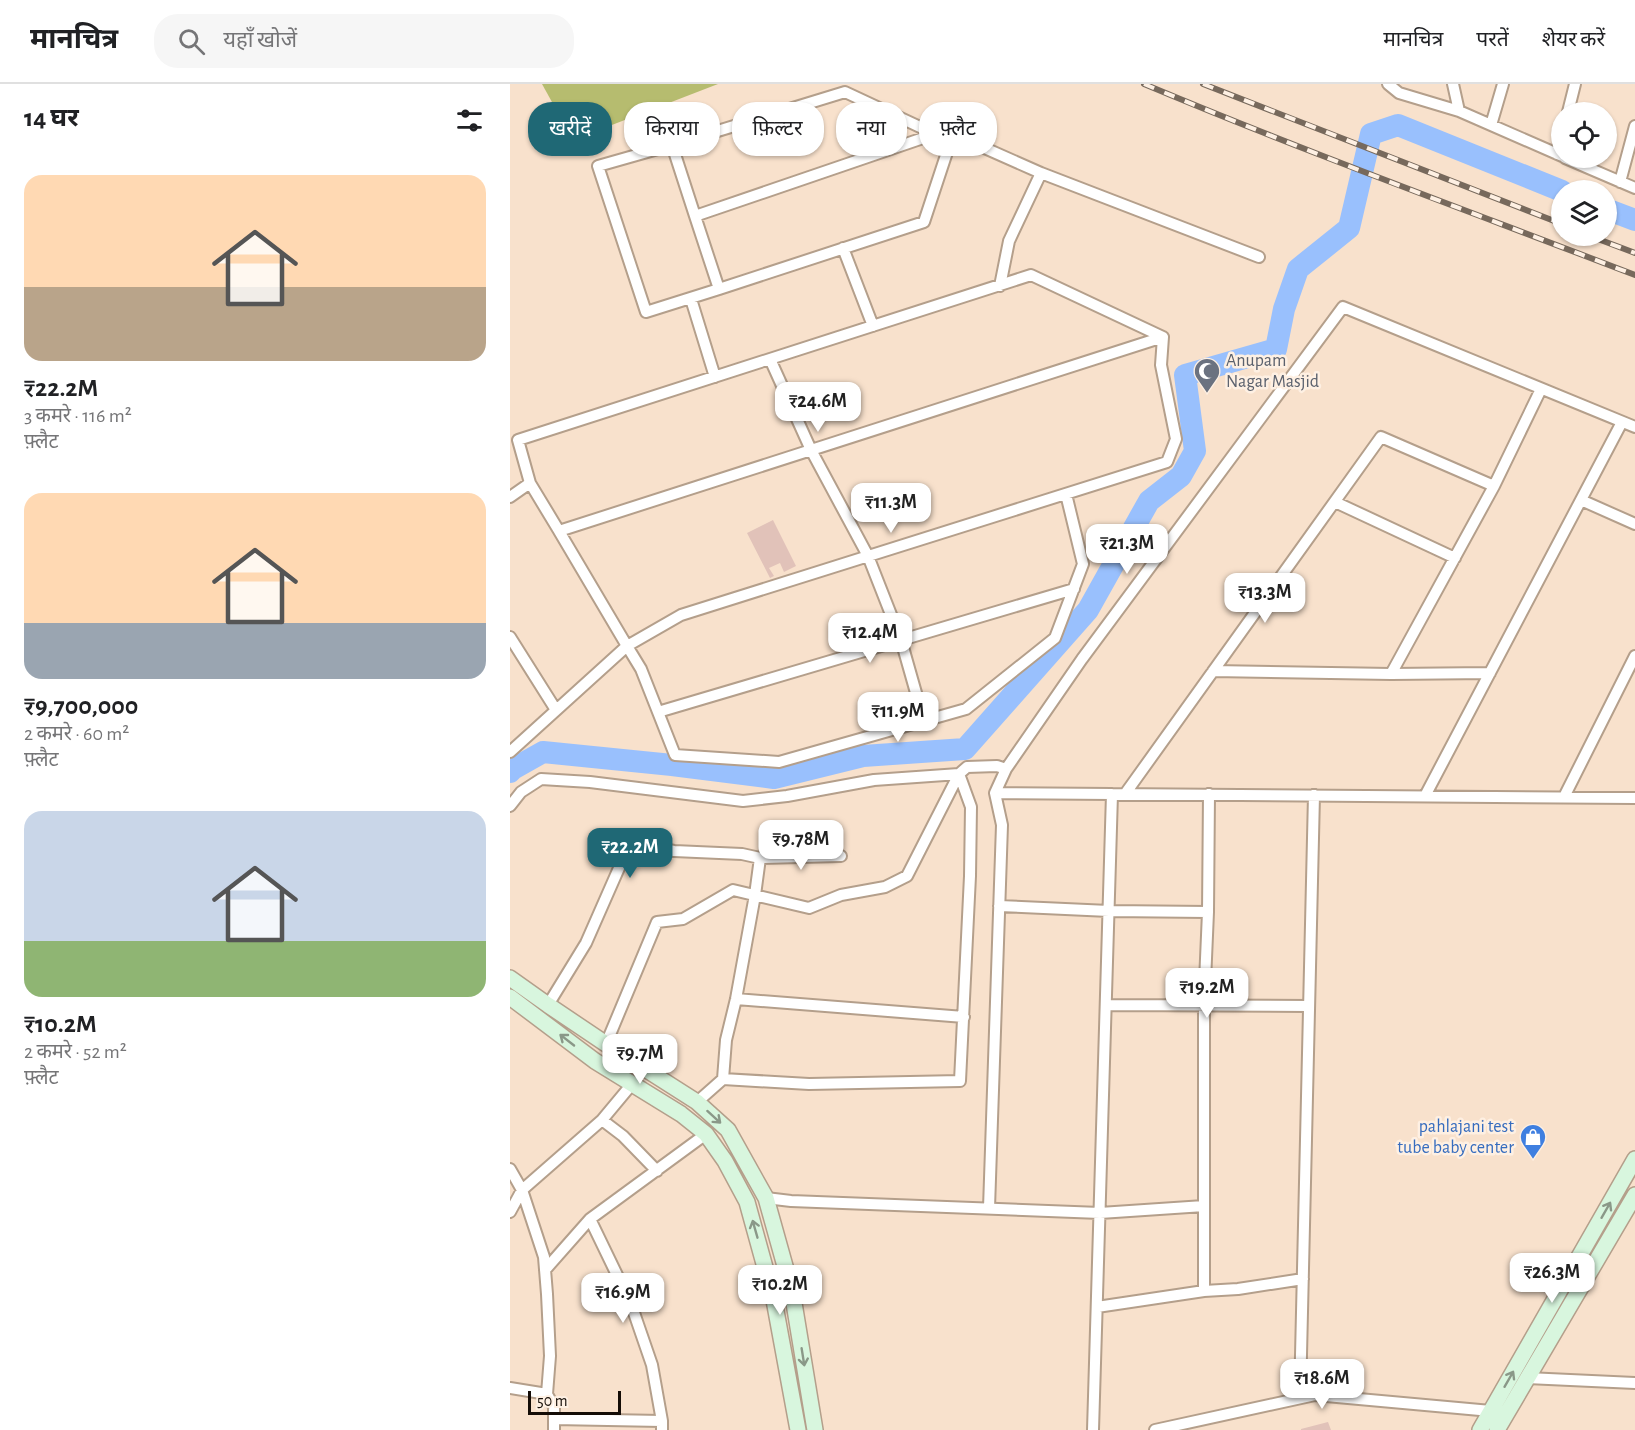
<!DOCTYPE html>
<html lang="hi">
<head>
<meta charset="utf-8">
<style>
  body { margin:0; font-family:"Alegreya Sans","Noto Sans Devanagari",sans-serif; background:#f6f6f6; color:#202124; height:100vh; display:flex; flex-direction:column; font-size:22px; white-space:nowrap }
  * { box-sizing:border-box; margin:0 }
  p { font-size:20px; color:#757577 }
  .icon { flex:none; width:33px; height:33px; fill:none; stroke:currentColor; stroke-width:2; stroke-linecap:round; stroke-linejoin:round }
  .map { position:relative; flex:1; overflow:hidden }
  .sheet { display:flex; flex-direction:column; background:#fff; width:510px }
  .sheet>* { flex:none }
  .hud { position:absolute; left:18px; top:18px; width:570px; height:54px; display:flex; gap:12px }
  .controls { position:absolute; left:1041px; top:18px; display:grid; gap:12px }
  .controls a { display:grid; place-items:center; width:66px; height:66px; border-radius:50%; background:#fff; box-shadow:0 2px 4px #0004; font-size:30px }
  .scale { position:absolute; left:18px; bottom:15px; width:93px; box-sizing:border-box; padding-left:6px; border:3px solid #140c06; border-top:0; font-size:16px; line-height:21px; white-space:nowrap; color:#140c06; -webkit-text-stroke:4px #fef0e3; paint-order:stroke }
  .price { position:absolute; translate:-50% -51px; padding:0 14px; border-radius:12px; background:#fff; color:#222; font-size:20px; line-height:39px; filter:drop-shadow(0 2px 3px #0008) }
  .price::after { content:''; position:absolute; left:50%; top:36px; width:18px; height:14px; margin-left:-9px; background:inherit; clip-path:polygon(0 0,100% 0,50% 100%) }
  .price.current { background:#1f6875; color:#fff }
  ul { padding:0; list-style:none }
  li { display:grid; align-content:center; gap:12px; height:318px; padding:0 24px }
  li span { display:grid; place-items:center; height:186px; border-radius:18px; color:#555 }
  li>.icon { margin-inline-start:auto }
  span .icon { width:108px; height:108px; fill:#fffc; stroke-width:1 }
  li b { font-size:26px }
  h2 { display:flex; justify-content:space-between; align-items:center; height:72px; padding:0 24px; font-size:26px }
  .chip { padding:0 21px; border-radius:24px; background:#fff; box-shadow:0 2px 4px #0004; font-size:21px; line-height:54px }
  .chip.current { background:#1f6875; color:#fff }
  header { display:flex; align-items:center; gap:36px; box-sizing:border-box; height:84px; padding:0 30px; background:#fff; border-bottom:2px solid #e0e0e0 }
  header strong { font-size:28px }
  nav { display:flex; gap:33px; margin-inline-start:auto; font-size:21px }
  .search { width:420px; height:54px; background:#f6f6f6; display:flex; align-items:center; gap:15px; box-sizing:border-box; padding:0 21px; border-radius:24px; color:#757577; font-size:22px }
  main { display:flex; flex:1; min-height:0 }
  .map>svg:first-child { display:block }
  .green { fill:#b6bc6f }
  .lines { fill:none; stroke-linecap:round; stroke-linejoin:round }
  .river { stroke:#99c0fd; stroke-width:22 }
  .building { fill:#e1c2b9 }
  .street-casing { stroke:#b49f8b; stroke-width:14 }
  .secondary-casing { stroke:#b49f8b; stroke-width:18 }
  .street { stroke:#fff; stroke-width:10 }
  .secondary { stroke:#d8f6de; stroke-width:15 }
  .rail-casing { stroke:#77695c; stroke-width:6 }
  .rail { stroke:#fef0e3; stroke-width:4; stroke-dasharray:11; stroke-linecap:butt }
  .oneway { stroke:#8a9888 }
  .labels { text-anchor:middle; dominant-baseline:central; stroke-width:5; stroke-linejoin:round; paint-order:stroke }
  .worship-label { font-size:18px; fill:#5b616d; stroke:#fef0e3; text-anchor:start }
  .shop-label { font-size:18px; fill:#366cbe; stroke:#fef0e3; text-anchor:end }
</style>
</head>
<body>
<header>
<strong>मानचित्र</strong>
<div class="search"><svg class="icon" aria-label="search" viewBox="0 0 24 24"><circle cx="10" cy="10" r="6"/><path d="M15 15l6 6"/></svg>यहाँ खोजें</div>
<nav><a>मानचित्र</a><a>परतें</a><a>शेयर करें</a></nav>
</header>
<main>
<section class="sheet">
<h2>14 घर<svg class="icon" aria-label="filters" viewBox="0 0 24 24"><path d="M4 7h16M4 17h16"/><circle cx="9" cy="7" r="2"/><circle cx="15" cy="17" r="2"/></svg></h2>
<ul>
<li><span style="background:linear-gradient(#ffd9b3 60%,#b9a48a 0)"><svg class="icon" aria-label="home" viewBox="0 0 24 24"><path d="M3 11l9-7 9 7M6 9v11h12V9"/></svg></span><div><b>₹22.2M</b><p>3 कमरे · 116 m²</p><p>फ़्लैट</p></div></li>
<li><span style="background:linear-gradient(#ffd9b3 70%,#9aa5b1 0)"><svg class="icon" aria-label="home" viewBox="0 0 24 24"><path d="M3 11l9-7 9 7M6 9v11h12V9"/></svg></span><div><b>₹9,700,000</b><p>2 कमरे · 60 m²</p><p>फ़्लैट</p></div></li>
<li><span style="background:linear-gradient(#c9d6e8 70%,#8fb573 0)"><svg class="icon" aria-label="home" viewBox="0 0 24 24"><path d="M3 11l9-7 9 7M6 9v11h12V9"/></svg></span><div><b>₹10.2M</b><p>2 कमरे · 52 m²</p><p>फ़्लैट</p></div></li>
</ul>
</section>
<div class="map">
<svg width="1125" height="1346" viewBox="0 0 1125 1346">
  <rect width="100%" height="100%" fill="#f8e1cc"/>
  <!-- green -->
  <path class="green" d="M32 0H208L63 56Z"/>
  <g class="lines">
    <!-- river -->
    <path class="river" d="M1096 125 1125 136
      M0 688 3 685 33 668 162 681 264 694 353 672 455 665 578 526 639 417 671 392 685 367 675 291 766 265 774 225 788 185 839 144 861 50 888 41 1052 107"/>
  </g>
  <!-- building -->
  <path class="building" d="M263 436 286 482 274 488 270 479 259 484 264 492 260 494 237 449Z
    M818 1338 821 1346H791V1345Z"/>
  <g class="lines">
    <!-- street casing -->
    <g class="street-casing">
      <path id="street" d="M878 0 889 9 949 27 1052 72
        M943 0 949 27
        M1058 28 1065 0
        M981 41 993 0
        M425 50H443L414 138 209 205 185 132Z
        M443 50 531 89 749 173
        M162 61 335 8 425 50
        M1047 70 1052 53
        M1055 74 1125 104
        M1110 98 1125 42
        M185 132 162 61 88 82 136 228 209 205
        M333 164 363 242
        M490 202 499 157 531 89
        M181 215 205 293
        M260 275 301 366 358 472 391 556 414 637
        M20 399 8 356 521 191 653 253
        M984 402 1031 305
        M0 413 20 399 49 447 653 253
        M1071 416 1125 440
        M825 418 945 474
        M49 447 117 562 171 531 657 378 666 355 651 281 653 253
        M0 553 46 626
        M703 587 881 590
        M148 628 564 505
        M0 668 117 562 131 585 165 671 269 678 456 625 545 554 573 480 556 410
        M485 709 1125 714
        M615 710 871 353 984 402 881 590 980 589
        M915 712 1112 338
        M1054 713 1125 572
        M0 722 11 708 31 695 80 698 233 717 277 712 364 696 449 690 457 683 487 682 496 685
        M250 774 331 772
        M489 822 599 827 698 828 699 710
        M698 828 694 921V1207L728 1205 793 1195
        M226 915 454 933
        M38 921 76 859 120 759 164 767 232 770 250 774 245 811 226 915 216 956 213 995
        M596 921 799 922
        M96 960 147 838 173 835 223 806 299 824 331 811 375 803 397 792 449 690 461 723 460 792 450 997 299 1000 213 995 187 1018
        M92 1036 113 1052 147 1087
        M0 1085 12 1106 34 1173 37 1210 40 1272 37 1310 44 1323V1346
        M256 1114 281 1117 590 1129 694 1122
        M479 1124 492 741 485 709 496 685 572 575 833 223 1125 343
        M0 1128 12 1106 92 1036 122 1000
        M80 1135 121 1220 142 1281 152 1337V1346
        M35 1186 80 1135 196 1050
        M587 1223 694 1207
        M1017 1294 1125 1299
        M0 1304 37 1310
        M790 1314 804 711
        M44 1335 152 1337
        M583 1346 602 710
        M645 1346 805 1311 981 1327"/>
    </g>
    <!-- secondary casing -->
    <g class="secondary-casing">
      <path id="secondary" d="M0 894 38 921 96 960 187 1018 218 1046 256 1114 282 1207 305 1346
        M0 913 85 977 171 1030 196 1050 215 1077 237 1118 264 1216 288 1346
        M970 1346 1125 1075
        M987 1346 1125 1111"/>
    </g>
    <!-- street -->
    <use href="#street" class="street"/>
    <!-- secondary -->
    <use href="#secondary" class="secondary"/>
    <!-- rail casing -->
    <g class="rail-casing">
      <path id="rail" d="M634 0C796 68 961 128 1125 191
        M693 0 1052 140
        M1080 152 1125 169"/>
    </g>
    <!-- rail -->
    <use href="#rail" class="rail"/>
  </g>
  <!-- one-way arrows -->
  <defs><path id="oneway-shaft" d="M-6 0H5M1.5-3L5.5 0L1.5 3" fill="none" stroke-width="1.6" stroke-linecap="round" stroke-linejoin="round" transform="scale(1.5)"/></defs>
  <g class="oneway">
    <use href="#oneway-shaft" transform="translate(57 956) rotate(-142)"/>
    <use href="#oneway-shaft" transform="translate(204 1033) rotate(42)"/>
    <use href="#oneway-shaft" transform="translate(1096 1126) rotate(-60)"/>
    <use href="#oneway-shaft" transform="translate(245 1145) rotate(-106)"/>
    <use href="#oneway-shaft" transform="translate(293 1273) rotate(81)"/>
    <use href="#oneway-shaft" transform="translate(999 1295) rotate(-60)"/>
  </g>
  <!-- icons -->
  <defs>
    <g id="mosque-pin" transform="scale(1.35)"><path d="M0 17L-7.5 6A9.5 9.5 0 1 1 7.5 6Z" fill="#6b7280" stroke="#fef0e3"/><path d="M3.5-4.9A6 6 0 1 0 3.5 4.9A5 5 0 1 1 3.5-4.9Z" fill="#fff"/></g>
    <g id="shop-pin" transform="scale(1.35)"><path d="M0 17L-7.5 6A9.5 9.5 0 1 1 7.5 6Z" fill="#3f7fe0" stroke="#fef0e3"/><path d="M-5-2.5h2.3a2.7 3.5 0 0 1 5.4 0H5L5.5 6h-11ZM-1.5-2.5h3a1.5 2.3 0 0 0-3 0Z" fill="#fff"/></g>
  </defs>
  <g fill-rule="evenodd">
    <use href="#mosque-pin" x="697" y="287"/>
    <use href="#shop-pin" x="1023" y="1053"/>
  </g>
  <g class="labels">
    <!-- worship labels -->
    <g class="worship-label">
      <text x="716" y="277">Anupam<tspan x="716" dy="21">Nagar Masjid</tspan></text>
    </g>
    <!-- shop labels -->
    <g class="shop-label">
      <text x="1004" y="1043">pahlajani test<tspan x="1004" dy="21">tube baby center</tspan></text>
    </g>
  </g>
</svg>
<div class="controls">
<a><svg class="icon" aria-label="locate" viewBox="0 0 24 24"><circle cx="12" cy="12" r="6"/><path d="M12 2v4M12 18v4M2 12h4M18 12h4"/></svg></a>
<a><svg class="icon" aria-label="layers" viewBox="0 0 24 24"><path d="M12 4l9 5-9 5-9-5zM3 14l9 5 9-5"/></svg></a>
</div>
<div class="scale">50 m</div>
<b class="price" style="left:308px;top:349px">₹24.6M</b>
<b class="price" style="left:381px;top:450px">₹11.3M</b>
<b class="price" style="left:617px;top:491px">₹21.3M</b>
<b class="price" style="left:755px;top:540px">₹13.3M</b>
<b class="price" style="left:360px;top:580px">₹12.4M</b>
<b class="price" style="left:388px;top:659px">₹11.9M</b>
<b class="price" style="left:291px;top:787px">₹9.78M</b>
<b class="price current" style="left:120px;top:795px">₹22.2M</b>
<b class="price" style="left:697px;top:935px">₹19.2M</b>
<b class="price" style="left:130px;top:1001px">₹9.7M</b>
<b class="price" style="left:1042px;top:1220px">₹26.3M</b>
<b class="price" style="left:270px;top:1232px">₹10.2M</b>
<b class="price" style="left:113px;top:1240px">₹16.9M</b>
<b class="price" style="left:812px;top:1326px">₹18.6M</b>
<div class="hud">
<a class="chip current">खरीदें</a>
<a class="chip">किराया</a>
<a class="chip">फ़िल्टर</a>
<a class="chip">नया</a>
<a class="chip">फ़्लैट</a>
</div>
</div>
</main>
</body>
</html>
